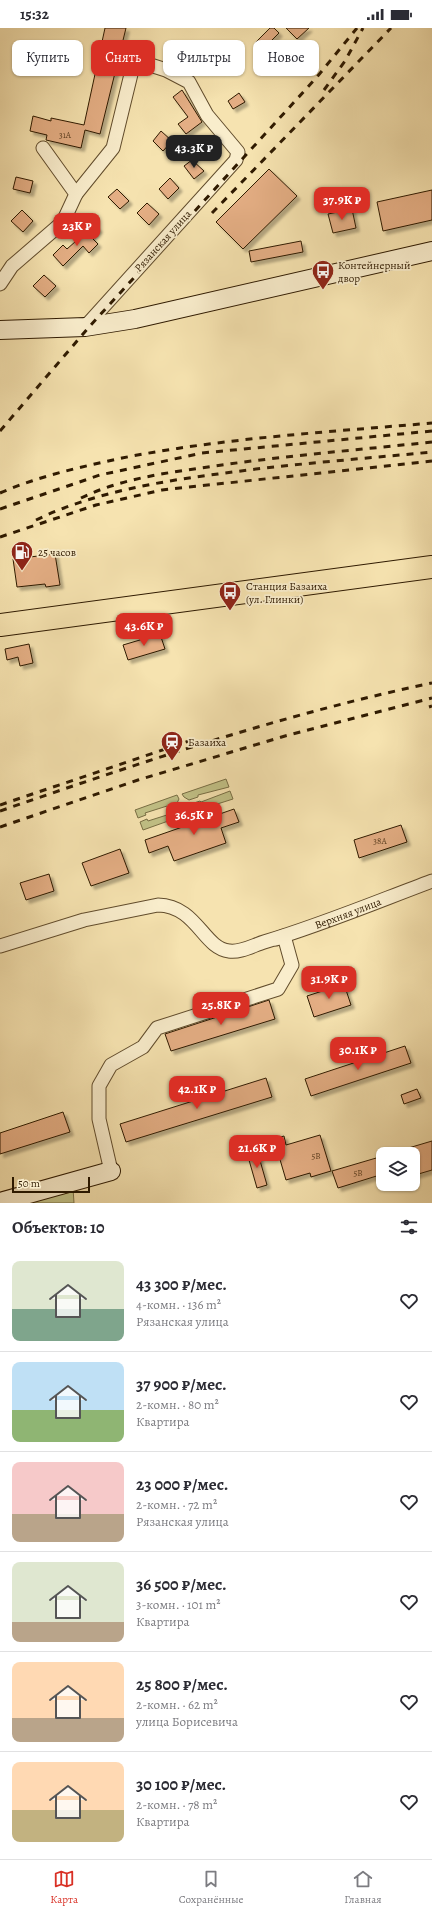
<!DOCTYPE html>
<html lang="ru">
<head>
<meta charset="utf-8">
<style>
  body { margin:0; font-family:Alegreya,serif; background:#f7f7f7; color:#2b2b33; height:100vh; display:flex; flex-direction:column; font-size:15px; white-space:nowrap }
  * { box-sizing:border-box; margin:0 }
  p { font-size:13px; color:#7c7c81 }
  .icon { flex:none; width:22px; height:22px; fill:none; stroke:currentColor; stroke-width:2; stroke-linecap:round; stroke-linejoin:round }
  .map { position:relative; height:1175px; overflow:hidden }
  .panel { display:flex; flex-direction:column; background:#fff; flex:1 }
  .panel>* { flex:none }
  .banner { position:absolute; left:12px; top:12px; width:408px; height:36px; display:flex; gap:8px }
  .fabs { position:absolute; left:376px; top:1119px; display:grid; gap:8px }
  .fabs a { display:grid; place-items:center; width:44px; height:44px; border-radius:8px; background:#fff; box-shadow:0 1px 3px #0004; font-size:20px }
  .scale { position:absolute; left:12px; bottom:10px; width:78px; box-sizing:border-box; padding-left:4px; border:2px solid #2f1a00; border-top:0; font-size:11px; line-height:14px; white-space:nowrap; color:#2f1a00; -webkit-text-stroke:3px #f9edcc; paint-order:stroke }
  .price { position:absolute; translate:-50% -34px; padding:0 9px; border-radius:8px; background:#d93025; color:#fff; font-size:13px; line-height:26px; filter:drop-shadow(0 1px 2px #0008) }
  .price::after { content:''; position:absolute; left:50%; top:24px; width:12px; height:9px; margin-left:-6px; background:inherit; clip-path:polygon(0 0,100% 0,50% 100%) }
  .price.on { background:#222; color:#fff }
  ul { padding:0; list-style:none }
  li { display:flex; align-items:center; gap:12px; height:100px; padding:0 12px }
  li+li { border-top:1px solid #e1e1e2 }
  li span { display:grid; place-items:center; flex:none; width:112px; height:80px; border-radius:8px; color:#555 }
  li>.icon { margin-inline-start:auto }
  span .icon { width:48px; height:48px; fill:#fffc; stroke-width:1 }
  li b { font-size:17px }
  h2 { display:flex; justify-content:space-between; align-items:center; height:48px; padding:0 12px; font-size:17px }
  .pill { padding:0 14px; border-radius:8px; background:#fff; box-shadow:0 1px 3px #0004; font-size:14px; line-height:36px }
  .pill.on { background:#d93025; color:#fff }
  .status { display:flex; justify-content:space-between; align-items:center; height:28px; padding:0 20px; background:#fff; direction:ltr }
  .status svg { height:11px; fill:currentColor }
  .tabs { display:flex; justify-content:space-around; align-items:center; height:56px; border-top:1px solid #e1e1e2; background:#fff; font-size:11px; color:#7c7c81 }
  .tabs a { display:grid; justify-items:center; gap:2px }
  .tabs .on { color:#d93025 }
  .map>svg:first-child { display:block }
  .green { fill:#c2c287; stroke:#786e44 }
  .building { fill:#e4ae84; stroke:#2f1a00; filter:url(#shadow) }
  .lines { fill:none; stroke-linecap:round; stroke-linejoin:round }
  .street-casing { stroke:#614c2c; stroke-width:15 }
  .secondary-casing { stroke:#2f1a00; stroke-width:20 }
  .highway-casing { stroke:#2f1a00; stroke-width:24 }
  .street { stroke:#f9edcc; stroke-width:13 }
  .secondary { stroke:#f9edcc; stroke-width:18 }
  .highway { stroke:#f6e3b0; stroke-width:22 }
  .rail { stroke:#2f1a00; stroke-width:3; stroke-dasharray:7 7; stroke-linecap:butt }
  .labels { text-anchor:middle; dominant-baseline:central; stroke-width:3.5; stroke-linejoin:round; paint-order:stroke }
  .number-label { font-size:9px; fill:#5c3f21 }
  .street-label { font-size:11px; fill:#2f1a00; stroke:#f9edcc }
  .poi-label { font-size:11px; fill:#2f1a00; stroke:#f9edcc; text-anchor:start }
</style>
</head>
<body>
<div class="status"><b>15:32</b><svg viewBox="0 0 49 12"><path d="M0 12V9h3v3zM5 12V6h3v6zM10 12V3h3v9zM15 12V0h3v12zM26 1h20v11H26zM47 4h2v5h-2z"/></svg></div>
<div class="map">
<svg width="432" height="1175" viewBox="0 0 432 1175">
  <defs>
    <filter id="shadow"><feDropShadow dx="3.5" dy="3.5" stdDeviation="1" flood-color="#0004"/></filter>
  </defs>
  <rect width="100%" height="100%" fill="#f6e3b0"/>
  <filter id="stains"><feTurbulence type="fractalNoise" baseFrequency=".005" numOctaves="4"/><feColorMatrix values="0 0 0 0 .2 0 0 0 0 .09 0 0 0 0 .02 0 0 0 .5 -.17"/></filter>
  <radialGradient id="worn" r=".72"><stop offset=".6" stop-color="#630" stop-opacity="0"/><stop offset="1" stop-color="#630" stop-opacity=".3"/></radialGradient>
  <!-- green -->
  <path class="green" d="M226 751 229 759 198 767V769L189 772 184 769 182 766Z
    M230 763 233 771 189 785 188 782 191 776 200 773 201 774Z
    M177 767 179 771 176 777 168 780 167 778 145 785 146 787 138 790 135 782Z
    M177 781 183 783 185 787 143 802 140 794 147 791 148 793 170 786 169 784Z
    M73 1160 74 1175H18Z"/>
  <!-- building -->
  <path class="building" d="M105 0H126L100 106 85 102 81 120 46 112 47 107 30 103 33 88 51 93V90L84 97Z
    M270 0H274L279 5 262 22 255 15Z
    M286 0H309L297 11Z
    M182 62 202 94 186 106 178 96 188 89 173 69Z
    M239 65 245 74 233 81 228 73Z
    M161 103 172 113 163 123 153 113Z
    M192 132 204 143 194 151 184 138Z
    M269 141 297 168 243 221 216 194Z
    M16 149 33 153 30 165 13 161Z
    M170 150 179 160 168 171 159 161Z
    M117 161 129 173 120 181 108 169Z
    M432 162V192L383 203 377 174Z
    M147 175 159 186 149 197 137 185Z
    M352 181 356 200 333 205 328 186Z
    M22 182 33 193 23 204 11 193Z
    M94 197 99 201 91 209 98 216 89 225 83 218 63 238 53 227 63 217 67 221Z
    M301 213 303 224 251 234 249 223Z
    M44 247 56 258 45 269 33 258Z
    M55 526 60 557 46 559 45 556 17 559 13 531Z
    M160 606 165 621 128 632 123 617Z
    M29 616 33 635 20 638 18 629 7 632 5 621Z
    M234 781 239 794 221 800 226 815 174 833 168 818 149 825 145 812Z
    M401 797 407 814 359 830 354 812Z
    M120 821 129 845 91 858 82 835Z
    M49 846 54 863 26 872 20 855Z
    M344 956 351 977 314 989 307 968Z
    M269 972 275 991 171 1023 165 1006Z
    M405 1018 411 1035 311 1068 305 1051Z
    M266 1050 272 1069 126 1114 120 1096Z
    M417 1061 421 1070 404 1076 401 1067Z
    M63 1084 70 1104 0 1126V1105Z
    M320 1107 331 1143 311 1149 310 1145 286 1152 274 1111 284 1108 286 1117Z
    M432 1113V1142L415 1147 413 1140V1126H396L395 1124Z
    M257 1122 267 1157 257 1160 247 1125Z
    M383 1128V1146L338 1160 332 1143Z"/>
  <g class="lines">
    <!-- street casing -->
    <g class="street-casing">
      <g id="street">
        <path d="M76 166 113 120 133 38 134 35 138 33 166 42 189 54 207 87 238 124 236 132 85 299"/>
        <path d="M0 256 12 238 63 194 76 166 43 120"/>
        <path id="s1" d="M0 918 84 892 158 877C197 878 203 920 229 923 240 925 254 917 264 914 321 897 376 874 432 853"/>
        <path d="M111 1143 99 1091V1058L111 1037 143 1019 157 1000 278 961 292 937 284 908 276 911"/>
      </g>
    </g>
    <!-- secondary casing -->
    <g class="secondary-casing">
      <path id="secondary" d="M0 302 85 299 135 291 432 223
        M0 1174 111 1143"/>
    </g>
    <!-- highway casing -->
    <g class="highway-casing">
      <path id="highway" d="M0 597 432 539"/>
    </g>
    <!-- street -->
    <use href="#street" class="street"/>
    <!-- secondary -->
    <use href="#secondary" class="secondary"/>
    <!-- highway -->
    <use href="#highway" class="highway"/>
    <!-- rail -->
    <path class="rail" d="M324 62 345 33 363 0
      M212 185 391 0
      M0 403 89 299 317 49 357 0
      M0 465C39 448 81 439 122 430 224 410 328 404 432 395
      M81 470C120 451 165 445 208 439 282 428 357 422 432 414
      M0 481 100 447 202 425 432 403
      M36 492C92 465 156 454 218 446 289 436 361 431 432 424
      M0 509 96 477 162 462 432 433
      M429 679 432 678
      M0 777 192 712
      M0 783C142 734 284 686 432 655
      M0 799 138 752 285 708 432 670"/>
  </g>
  <!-- icons -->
  <defs>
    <g id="bus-pin" transform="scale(1.15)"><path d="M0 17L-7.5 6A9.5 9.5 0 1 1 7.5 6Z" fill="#8f2418" stroke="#f9edcc"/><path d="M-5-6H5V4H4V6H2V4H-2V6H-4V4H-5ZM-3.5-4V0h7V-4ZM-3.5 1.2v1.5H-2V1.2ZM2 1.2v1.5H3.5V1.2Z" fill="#fff"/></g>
    <g id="fuel-pin" transform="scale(1.15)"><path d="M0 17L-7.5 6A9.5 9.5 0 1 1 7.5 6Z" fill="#8f2418" stroke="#f9edcc"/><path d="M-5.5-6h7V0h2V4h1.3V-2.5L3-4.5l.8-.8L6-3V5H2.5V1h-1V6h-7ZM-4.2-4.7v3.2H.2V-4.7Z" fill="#fff"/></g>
    <g id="station-pin" transform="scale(1.15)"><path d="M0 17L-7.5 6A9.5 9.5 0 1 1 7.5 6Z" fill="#8f2418" stroke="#f9edcc"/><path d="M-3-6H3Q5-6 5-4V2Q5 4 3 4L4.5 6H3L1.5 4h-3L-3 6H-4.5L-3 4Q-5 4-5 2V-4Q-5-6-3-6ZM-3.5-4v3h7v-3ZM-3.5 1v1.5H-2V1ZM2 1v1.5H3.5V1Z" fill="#fff"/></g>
  </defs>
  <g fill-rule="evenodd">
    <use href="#bus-pin" x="323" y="243"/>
    <use href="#fuel-pin" x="22" y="524"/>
    <use href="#bus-pin" x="230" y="564"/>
    <use href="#station-pin" x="172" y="714"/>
  </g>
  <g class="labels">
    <!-- number labels -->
    <g class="number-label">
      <text x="65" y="107">31А</text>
      <text x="380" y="813">38А</text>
      <text x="316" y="1128">5В</text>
      <text x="358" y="1145">5В</text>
    </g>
    <!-- street labels -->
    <g class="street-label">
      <text transform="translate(163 213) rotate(-48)">Рязанская улица</text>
      <text stroke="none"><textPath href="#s1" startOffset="376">Верхняя улица</textPath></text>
    </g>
    <!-- poi labels -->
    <g class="poi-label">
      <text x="338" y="237">Контейнерный<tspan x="338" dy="13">двор</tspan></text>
      <text x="38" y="524">25 часов</text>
      <text x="246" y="558">Станция Базаиха<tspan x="246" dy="13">(ул. Глинки)</tspan></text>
      <text x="188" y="714">Базаиха</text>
    </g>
  </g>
  <rect width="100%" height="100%" filter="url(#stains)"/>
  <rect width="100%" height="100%" fill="url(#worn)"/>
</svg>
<div class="fabs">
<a><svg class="icon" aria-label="layers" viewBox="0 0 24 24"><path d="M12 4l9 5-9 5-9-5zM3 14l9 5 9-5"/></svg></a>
</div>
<div class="scale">50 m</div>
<b class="price on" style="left:194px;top:141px">43.3K ₽</b>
<b class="price" style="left:342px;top:193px">37.9K ₽</b>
<b class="price" style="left:77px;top:219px">23K ₽</b>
<b class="price" style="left:144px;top:619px">43.6K ₽</b>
<b class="price" style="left:194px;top:808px">36.5K ₽</b>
<b class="price" style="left:329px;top:972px">31.9K ₽</b>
<b class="price" style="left:221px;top:998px">25.8K ₽</b>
<b class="price" style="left:358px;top:1043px">30.1K ₽</b>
<b class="price" style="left:197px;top:1082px">42.1K ₽</b>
<b class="price" style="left:257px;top:1141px">21.6K ₽</b>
<div class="banner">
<a class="pill">Купить</a>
<a class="pill on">Снять</a>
<a class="pill">Фильтры</a>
<a class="pill">Новое</a>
</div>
</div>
<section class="panel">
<h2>Объектов: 10<svg class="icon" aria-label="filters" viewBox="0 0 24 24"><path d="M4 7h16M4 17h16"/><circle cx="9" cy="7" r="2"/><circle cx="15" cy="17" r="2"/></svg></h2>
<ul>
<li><span style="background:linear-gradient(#dfe7d0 60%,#7fa58c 0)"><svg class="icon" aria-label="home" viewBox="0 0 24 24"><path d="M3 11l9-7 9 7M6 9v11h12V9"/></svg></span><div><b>43 300 ₽/мес.</b><p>4-комн. · 136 m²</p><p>Рязанская улица</p></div><svg class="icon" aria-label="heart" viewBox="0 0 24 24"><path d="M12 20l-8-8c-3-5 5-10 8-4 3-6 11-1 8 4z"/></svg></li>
<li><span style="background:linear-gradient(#bfe0f5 60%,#8fb573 0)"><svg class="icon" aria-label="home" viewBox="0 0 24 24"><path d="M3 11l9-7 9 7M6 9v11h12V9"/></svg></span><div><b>37 900 ₽/мес.</b><p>2-комн. · 80 m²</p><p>Квартира</p></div><svg class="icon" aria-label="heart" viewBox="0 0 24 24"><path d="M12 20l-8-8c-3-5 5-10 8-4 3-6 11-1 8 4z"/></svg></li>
<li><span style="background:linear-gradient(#f6c9c9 65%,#b9a48a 0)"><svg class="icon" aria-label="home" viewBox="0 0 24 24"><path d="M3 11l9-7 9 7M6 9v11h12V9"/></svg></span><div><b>23 000 ₽/мес.</b><p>2-комн. · 72 m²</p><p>Рязанская улица</p></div><svg class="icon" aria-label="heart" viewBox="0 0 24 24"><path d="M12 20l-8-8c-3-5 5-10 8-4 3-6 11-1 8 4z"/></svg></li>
<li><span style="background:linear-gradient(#dfe7d0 75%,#b9a48a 0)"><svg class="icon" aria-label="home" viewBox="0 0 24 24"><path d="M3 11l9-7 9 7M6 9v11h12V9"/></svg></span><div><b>36 500 ₽/мес.</b><p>3-комн. · 101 m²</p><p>Квартира</p></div><svg class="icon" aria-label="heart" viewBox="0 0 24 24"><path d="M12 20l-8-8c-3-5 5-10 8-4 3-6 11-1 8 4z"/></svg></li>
<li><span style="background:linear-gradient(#ffd9b3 70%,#b9a48a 0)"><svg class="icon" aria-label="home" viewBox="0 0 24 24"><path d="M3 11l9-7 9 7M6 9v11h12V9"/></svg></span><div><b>25 800 ₽/мес.</b><p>2-комн. · 62 m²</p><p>улица Борисевича</p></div><svg class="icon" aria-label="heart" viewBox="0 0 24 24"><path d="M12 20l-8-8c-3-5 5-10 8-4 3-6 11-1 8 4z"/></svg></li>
<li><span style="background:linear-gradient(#ffd9b3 60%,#c2b280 0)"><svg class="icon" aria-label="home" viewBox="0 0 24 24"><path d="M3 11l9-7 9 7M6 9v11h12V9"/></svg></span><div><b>30 100 ₽/мес.</b><p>2-комн. · 78 m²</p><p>Квартира</p></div><svg class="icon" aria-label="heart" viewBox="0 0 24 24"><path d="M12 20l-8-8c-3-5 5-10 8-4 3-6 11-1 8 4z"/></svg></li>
</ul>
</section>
<nav class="tabs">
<a class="on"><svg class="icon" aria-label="map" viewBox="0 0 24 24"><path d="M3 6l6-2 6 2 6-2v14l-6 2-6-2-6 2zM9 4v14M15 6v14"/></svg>Карта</a>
<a><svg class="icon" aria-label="saved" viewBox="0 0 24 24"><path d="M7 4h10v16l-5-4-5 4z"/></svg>Сохранённые</a>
<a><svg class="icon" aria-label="home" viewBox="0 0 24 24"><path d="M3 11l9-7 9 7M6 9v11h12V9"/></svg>Главная</a>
</nav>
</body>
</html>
